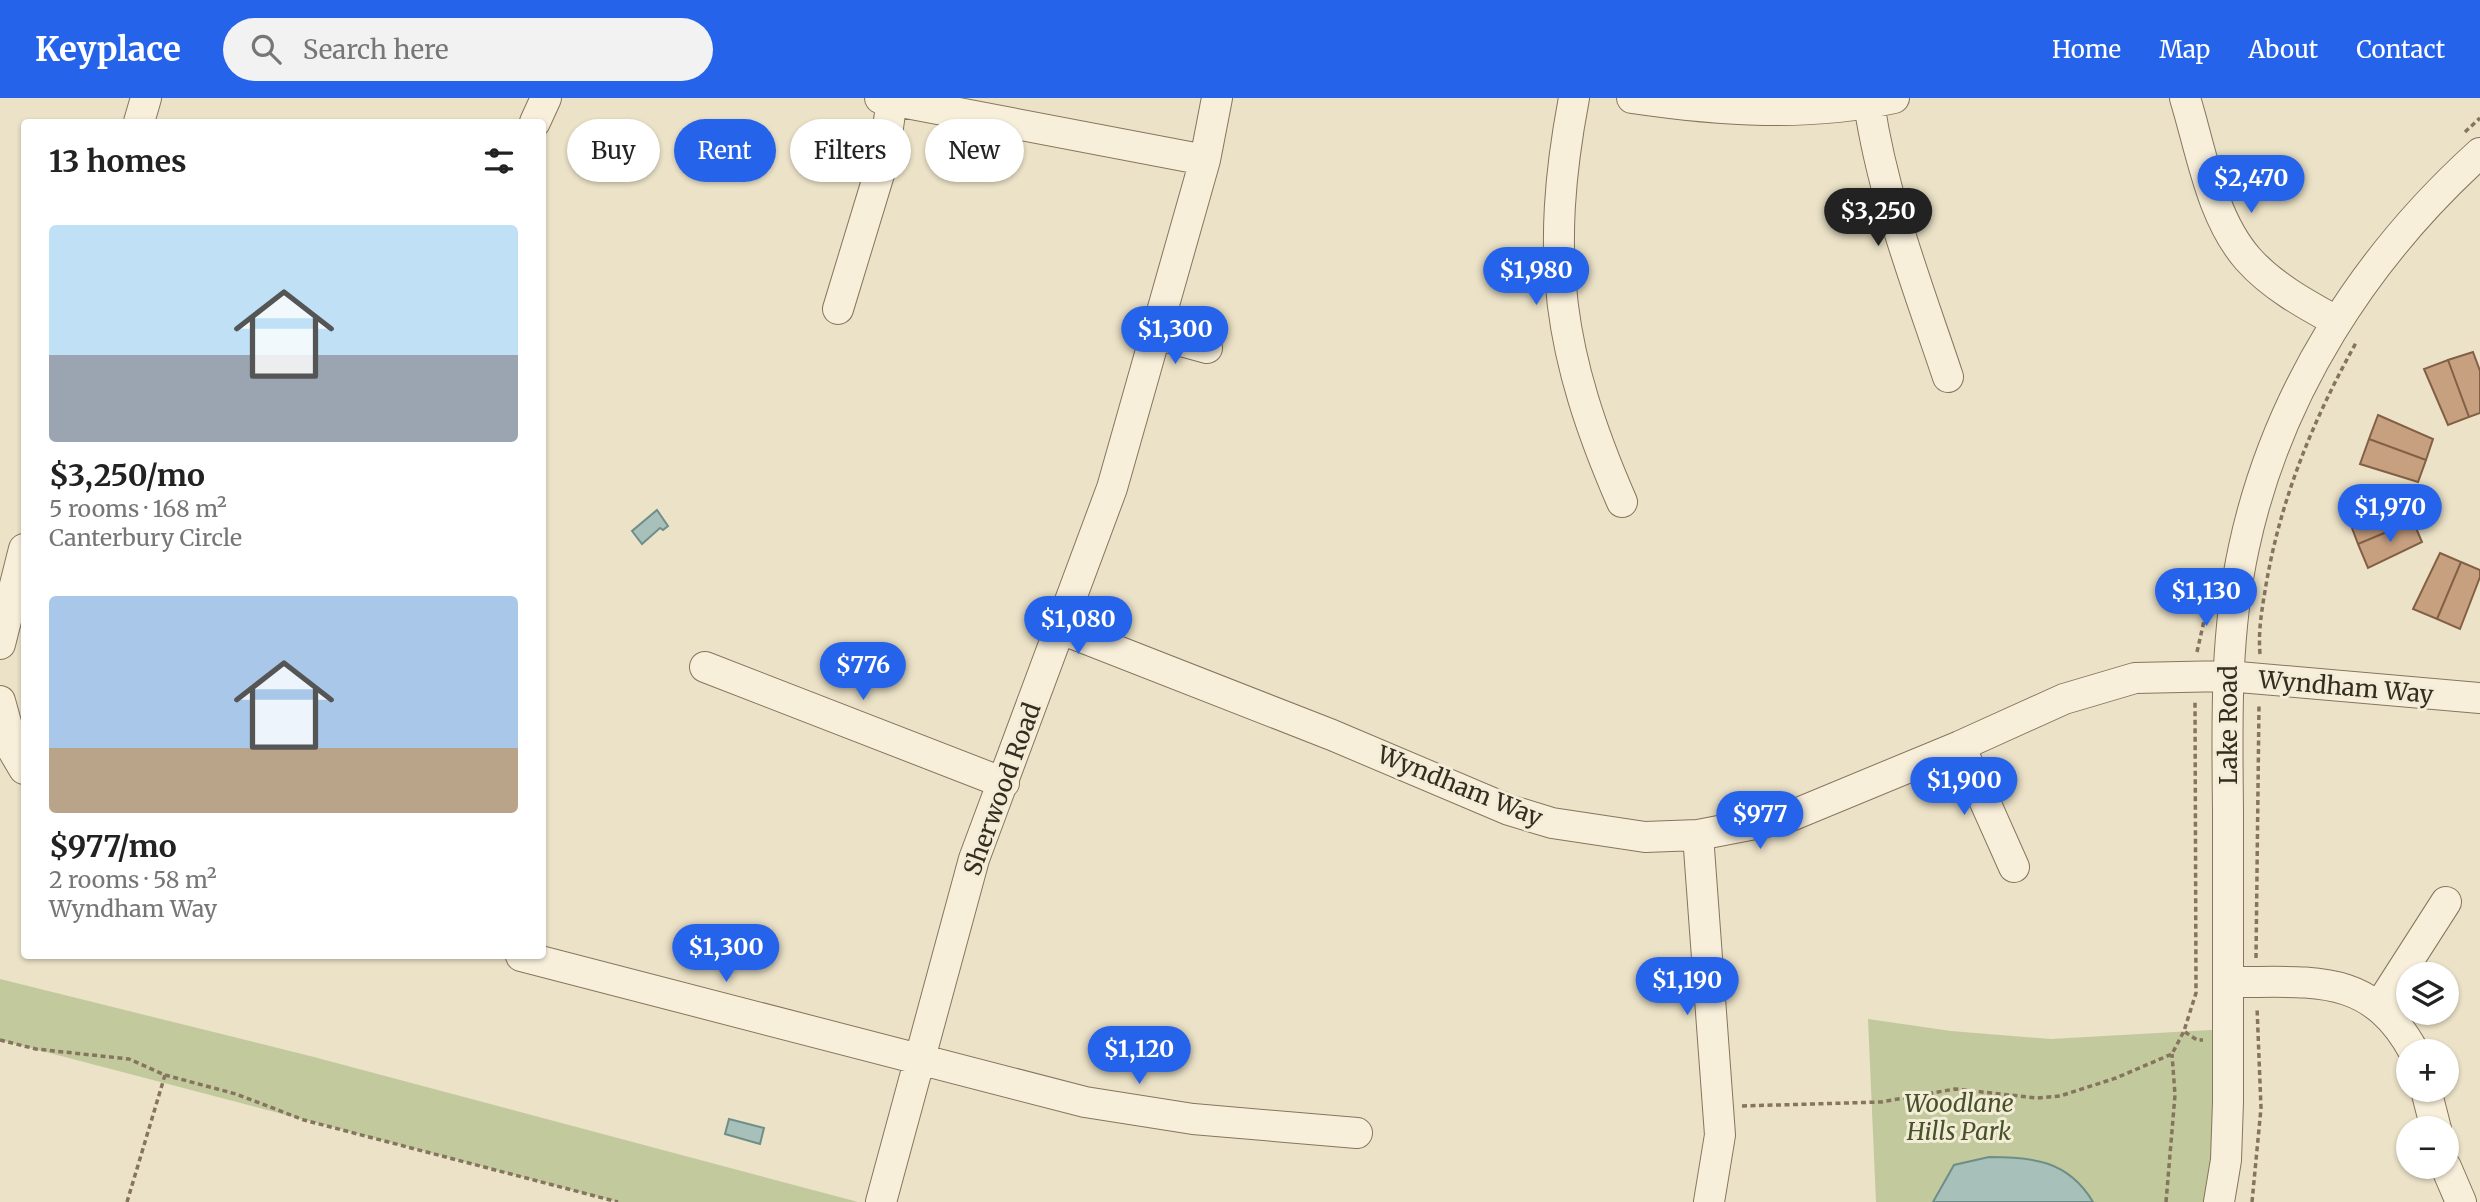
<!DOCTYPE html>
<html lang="en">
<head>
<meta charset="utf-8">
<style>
  body { margin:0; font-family:Merriweather,serif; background:#f2f2f2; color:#222; height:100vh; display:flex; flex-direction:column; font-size:26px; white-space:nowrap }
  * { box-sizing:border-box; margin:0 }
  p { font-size:23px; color:#767676 }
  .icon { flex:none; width:38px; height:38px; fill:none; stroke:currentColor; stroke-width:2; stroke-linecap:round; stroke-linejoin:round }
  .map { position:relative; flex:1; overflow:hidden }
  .details { position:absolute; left:21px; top:21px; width:525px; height:840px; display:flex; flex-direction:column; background:#fff; border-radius:7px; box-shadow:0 2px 5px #0004 }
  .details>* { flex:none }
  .top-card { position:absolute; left:567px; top:21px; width:665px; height:63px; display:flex; gap:14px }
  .tools { position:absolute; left:2396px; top:864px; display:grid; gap:14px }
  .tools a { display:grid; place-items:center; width:63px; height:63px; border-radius:50%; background:#fff; box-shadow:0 2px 5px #0004; font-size:35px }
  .price { position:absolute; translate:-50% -60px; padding:0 16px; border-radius:24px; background:#2563eb; color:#fff; font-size:23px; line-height:46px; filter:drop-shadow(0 2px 4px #0008) }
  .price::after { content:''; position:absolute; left:50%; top:42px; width:21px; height:16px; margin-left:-10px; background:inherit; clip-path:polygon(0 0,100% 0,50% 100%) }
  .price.on { background:#222; color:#fff }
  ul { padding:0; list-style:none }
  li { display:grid; align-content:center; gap:14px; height:371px; padding:0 28px }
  li span { display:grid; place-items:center; height:217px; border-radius:7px; color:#555 }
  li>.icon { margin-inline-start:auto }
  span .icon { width:126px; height:126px; fill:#fffc; stroke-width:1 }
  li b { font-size:30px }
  h2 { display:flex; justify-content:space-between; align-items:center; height:84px; padding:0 28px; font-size:30px }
  .pill { padding:0 24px; border-radius:32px; background:#fff; box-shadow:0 2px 5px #0004; font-size:24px; line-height:63px }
  .pill.on { background:#2563eb; color:#fff }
  header { display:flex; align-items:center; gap:42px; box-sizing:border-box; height:98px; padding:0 35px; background:#2563eb; color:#fff }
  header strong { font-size:33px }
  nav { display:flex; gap:38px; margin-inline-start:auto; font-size:24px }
  .search { width:490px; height:63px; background:#f2f2f2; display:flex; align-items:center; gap:18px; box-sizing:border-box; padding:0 24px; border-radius:38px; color:#767676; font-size:26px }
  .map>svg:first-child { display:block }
  .green { fill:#c2c99c }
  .water { fill:#a8c0ba; stroke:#6f8e87; stroke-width:2 }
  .building { fill:#c7a080; stroke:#836045; stroke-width:2 }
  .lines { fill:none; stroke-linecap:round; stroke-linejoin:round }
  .minor-casing { stroke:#86755e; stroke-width:32 }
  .path { stroke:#86755e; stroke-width:3.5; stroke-dasharray:5 3.5; stroke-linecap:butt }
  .minor { stroke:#f7efda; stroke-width:30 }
  .labels { text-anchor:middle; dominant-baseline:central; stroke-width:6; stroke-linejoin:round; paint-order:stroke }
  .street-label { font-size:24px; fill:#372c20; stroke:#f3ecd7 }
  .park-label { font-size:24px; font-style:italic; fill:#465229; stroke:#f3ecd7 }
</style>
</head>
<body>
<header>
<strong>Keyplace</strong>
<div class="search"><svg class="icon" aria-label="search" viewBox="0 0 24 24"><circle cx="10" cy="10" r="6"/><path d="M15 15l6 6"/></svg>Search here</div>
<nav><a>Home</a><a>Map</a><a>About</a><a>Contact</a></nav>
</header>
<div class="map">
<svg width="2480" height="1104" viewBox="0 0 2480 1104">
  <rect width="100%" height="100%" fill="#ebe2c7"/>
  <!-- green -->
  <path class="green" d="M0 881 310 958 858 1104H618L0 942Z
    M1868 921 1951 933 2051 941 2228 931 2219 1104H1876Z"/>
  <!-- water -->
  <path class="water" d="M657 412 668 428 663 432 660 430 642 446 632 433Z
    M729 1021 764 1030 760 1046 725 1036Z
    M1989 1059C2032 1059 2068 1062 2093 1104H1933L1954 1067Z"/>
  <!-- building -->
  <path class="building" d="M2473 254 2480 273V315L2469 319 2448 262Z
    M2448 262 2469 319 2448 327 2424 271Z
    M2378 317 2433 341 2426 362 2369 341Z
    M2369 341 2426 362 2418 384 2360 366Z
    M2404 402 2413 423 2358 446 2349 422Z
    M2413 423 2422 444 2368 470 2358 446Z
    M2440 455 2461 464 2437 521 2413 511Z
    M2461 464 2480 472V479L2460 531 2437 521Z"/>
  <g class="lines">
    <!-- minor casing -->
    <g class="minor-casing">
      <path id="minor" d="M880 0 1205 62
        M1574 0C1544 158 1558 257 1622 404
        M1632 0C1720 13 1808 19 1894 0
        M2185 0C2201 52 2211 119 2248 161 2272 188 2305 206 2336 223
        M1869 5C1883 100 1918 189 1948 279
        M139 24 146 0
        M535 24 546 0
        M838 211 883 63 892 2
        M1156 236 1207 250
        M1061 531 1332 637 1509 712 1552 725 1645 739 1698 737 1786 720 1960 648 2064 601 2135 580 2227 578 2480 600
        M0 546 24 451
        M705 569 1004 685
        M0 603 14 654 24 671
        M1960 648 2014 769
        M1698 737 1720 1037 1709 1104
        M521 858 1085 1004 1193 1021 1357 1035
        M2228 884C2309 885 2370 872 2414 954
        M2380 907 2446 804
        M2426 992 2436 1031
        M2446 1069 2461 1104
        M881 1104 974 761 1112 390 1205 62 1217 0
        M2219 1104 2226 1062 2228 1004C2228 907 2228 810 2228 712 2227 624 2225 536 2244 449 2277 295 2365 159 2480 55"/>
    </g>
    <!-- path -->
    <path class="path" d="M2465 34 2480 20
      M2197 554 2206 514
      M2260 556C2258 532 2262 511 2266 487 2281 399 2314 320 2357 243
      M2256 860 2259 606
      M2185 934 2197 942H2203
      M0 942 36 951 129 961 165 977 236 996 304 1022 618 1104
      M1742 1008 1881 1004 1955 991 2037 1000 2060 998 2116 980 2172 956 2184 933 2196 895 2195 603
      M127 1104 165 977
      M2166 1104 2175 997 2172 956
      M2252 1104 2261 1010 2257 909"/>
    <!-- minor -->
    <use href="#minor" class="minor"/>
  </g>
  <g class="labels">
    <!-- street labels -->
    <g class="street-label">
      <text transform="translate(2346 589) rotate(5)">Wyndham Way</text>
      <text transform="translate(2228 627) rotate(-90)">Lake Road</text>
      <text transform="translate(1460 688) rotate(22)">Wyndham Way</text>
      <text transform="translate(1002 691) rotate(-70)">Sherwood Road</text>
    </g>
    <!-- park labels -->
    <g class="park-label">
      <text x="1959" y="1005">Woodlane<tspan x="1959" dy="28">Hills Park</tspan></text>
    </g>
  </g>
</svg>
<div class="tools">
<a><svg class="icon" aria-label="layers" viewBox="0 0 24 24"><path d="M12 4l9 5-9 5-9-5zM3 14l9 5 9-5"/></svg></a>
<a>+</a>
<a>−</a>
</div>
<b class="price" style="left:2251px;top:117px">$2,470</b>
<b class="price on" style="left:1878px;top:150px">$3,250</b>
<b class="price" style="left:1536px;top:209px">$1,980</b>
<b class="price" style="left:1175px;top:268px">$1,300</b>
<b class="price" style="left:2390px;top:446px">$1,970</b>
<b class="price" style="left:2206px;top:530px">$1,130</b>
<b class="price" style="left:1078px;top:558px">$1,080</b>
<b class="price" style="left:863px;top:604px">$776</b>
<b class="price" style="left:1964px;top:719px">$1,900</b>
<b class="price" style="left:1760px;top:753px">$977</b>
<b class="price" style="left:726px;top:886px">$1,300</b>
<b class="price" style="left:1687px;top:919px">$1,190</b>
<b class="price" style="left:1139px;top:988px">$1,120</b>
<div class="top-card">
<a class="pill">Buy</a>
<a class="pill on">Rent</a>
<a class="pill">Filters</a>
<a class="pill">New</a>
</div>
<section class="details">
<h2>13 homes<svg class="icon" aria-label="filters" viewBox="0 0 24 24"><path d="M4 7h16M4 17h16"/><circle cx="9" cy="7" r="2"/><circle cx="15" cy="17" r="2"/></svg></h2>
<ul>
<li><span style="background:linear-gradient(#bfe0f5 60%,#9aa5b1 0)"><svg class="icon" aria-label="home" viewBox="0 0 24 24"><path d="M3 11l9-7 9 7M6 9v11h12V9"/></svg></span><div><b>$3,250/mo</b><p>5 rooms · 168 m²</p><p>Canterbury Circle</p></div></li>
<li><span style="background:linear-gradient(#a9c7e8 70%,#b9a48a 0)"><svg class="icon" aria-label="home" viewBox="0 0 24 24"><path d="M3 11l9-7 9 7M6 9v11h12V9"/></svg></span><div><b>$977/mo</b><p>2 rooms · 58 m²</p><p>Wyndham Way</p></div></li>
</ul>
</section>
</div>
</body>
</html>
